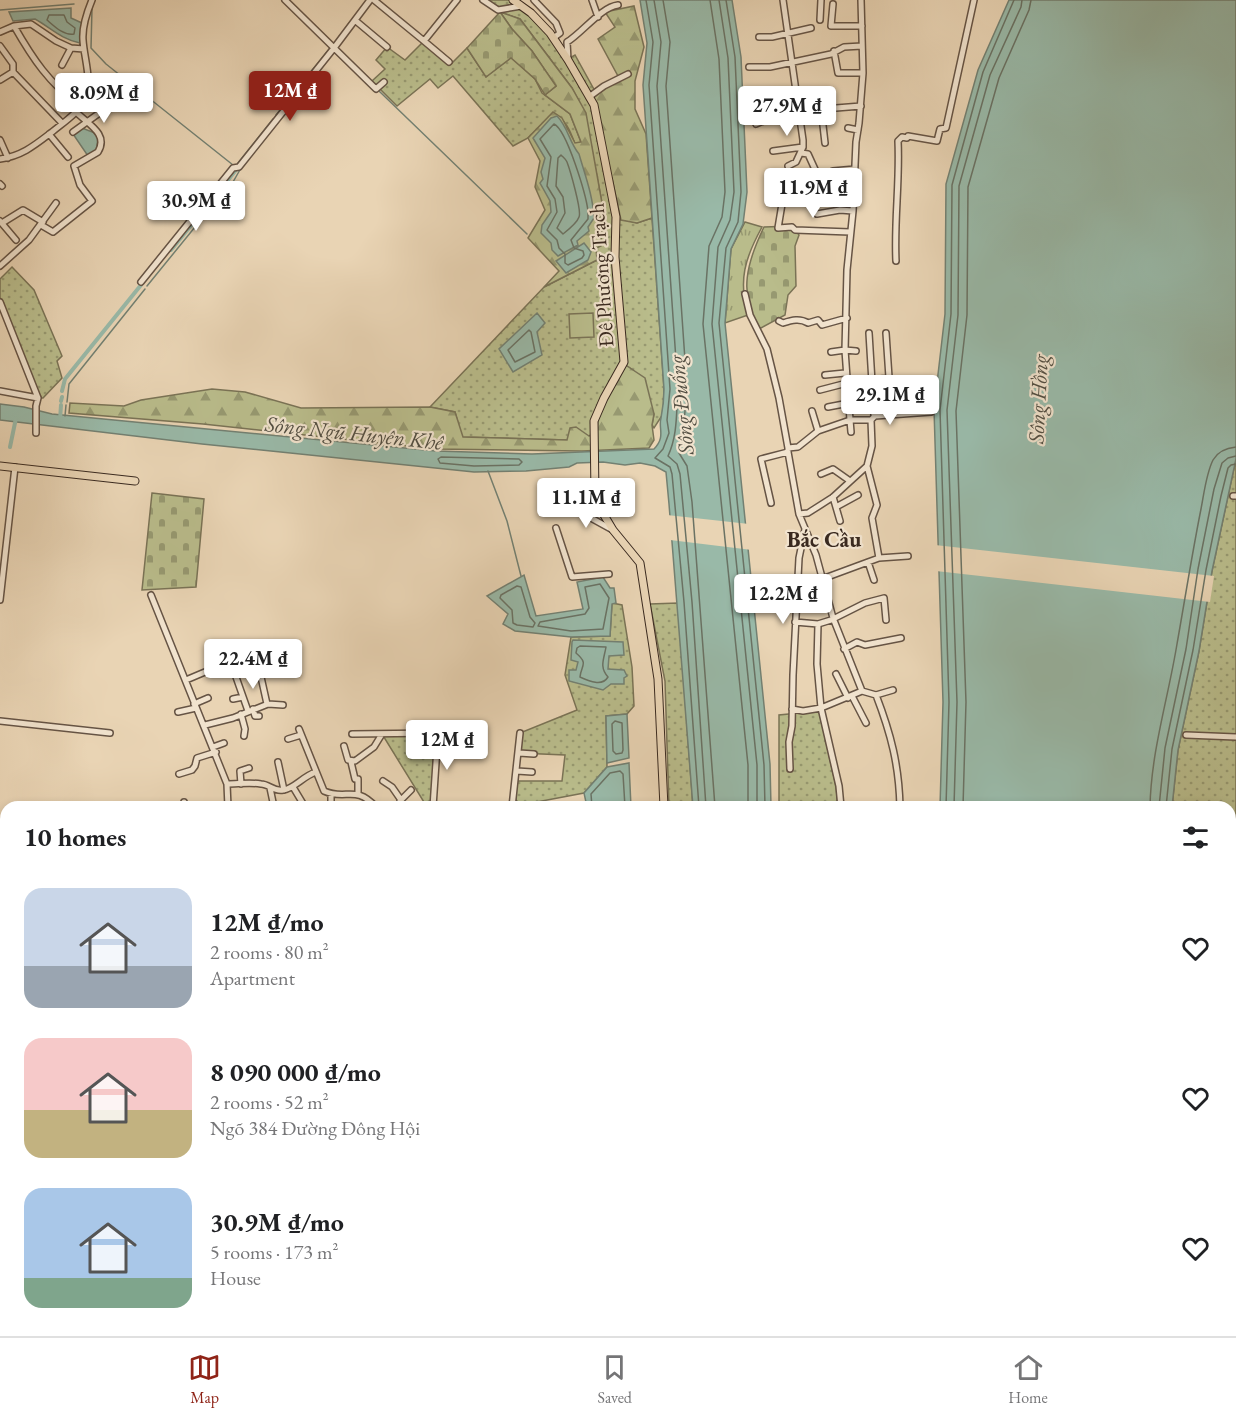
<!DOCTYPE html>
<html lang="en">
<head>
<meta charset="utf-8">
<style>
  body { margin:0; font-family:"EB Garamond",serif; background:#f6f6f6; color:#202124; height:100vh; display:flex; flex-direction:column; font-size:22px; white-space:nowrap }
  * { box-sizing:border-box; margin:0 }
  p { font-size:20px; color:#757577 }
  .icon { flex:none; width:33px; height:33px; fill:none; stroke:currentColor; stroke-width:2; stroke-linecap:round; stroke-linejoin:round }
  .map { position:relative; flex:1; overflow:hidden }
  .sheet { position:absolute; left:0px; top:801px; width:1236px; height:536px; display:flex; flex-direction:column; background:#fff; border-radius:18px 18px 0 0; box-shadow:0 3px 9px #0003 }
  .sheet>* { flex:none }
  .price { position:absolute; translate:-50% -51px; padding:0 14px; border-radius:6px; background:#fff; color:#222; font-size:20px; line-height:39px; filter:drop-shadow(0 2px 3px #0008) }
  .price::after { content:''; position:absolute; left:50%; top:36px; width:18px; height:14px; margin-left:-9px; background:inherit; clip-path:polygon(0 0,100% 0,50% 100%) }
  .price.on { background:#8f2418; color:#fff }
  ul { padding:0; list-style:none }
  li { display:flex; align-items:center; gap:18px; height:150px; padding:0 24px }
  li span { display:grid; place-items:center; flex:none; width:168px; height:120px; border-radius:18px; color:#555 }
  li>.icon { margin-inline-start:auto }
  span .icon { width:72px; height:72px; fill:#fffc; stroke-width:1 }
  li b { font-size:26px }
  h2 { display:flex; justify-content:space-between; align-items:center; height:72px; padding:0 24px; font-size:26px }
  .dock { display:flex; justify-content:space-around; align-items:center; height:84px; border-top:2px solid #e0e0e0; background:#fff; font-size:16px; color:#757577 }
  .dock a { display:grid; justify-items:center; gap:3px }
  .dock .on { color:#8f2418 }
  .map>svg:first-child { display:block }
  .grass { fill:url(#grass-dots); stroke:#7a7356; stroke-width:1.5 }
  .forest { fill:url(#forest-firs); stroke:#7a7356; stroke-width:1.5 }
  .cemetery { fill:url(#cemetery-stones); stroke:#7a7356; stroke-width:1.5 }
  .park { fill:url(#park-tufts); stroke:#7a7356; stroke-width:1.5 }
  .pitch { fill:#b9bc8b; stroke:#7a7356; stroke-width:1.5 }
  .water { fill:#99b9a8; stroke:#738072; stroke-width:1.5 }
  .pier { fill:#e9d4b4 }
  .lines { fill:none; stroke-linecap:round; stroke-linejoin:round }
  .shore { stroke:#6a7264; stroke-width:1.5 }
  .stream { stroke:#738072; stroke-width:1.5 }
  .canal { stroke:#99b9a8; stroke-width:4 }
  .minor-casing { stroke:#665445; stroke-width:8 }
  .major-casing { stroke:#3a2a20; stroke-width:9 }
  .minor { stroke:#f1e3ce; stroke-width:5 }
  .major { stroke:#e9d4b4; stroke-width:7 }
  .labels { text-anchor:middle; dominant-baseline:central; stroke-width:4.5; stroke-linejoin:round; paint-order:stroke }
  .street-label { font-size:21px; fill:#3a2a20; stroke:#f1e3ce }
  .water-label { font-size:22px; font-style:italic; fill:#524e42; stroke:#f1e3ce }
  .neighbourhood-label { font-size:22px; font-weight:bold; fill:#3a2a20; stroke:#f1e3ce }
</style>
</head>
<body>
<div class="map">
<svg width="1236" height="1336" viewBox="0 0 1236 1336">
  <defs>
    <pattern id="grass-dots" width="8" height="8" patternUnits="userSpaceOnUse" patternTransform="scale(1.5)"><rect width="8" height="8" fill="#b9bc8b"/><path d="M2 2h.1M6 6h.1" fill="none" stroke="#979971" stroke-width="1.8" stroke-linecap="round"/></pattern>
    <pattern id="forest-firs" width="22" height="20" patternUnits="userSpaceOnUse" patternTransform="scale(1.5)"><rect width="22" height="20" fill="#b9bc8b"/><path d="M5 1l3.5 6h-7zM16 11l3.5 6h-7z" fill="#979971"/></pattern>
    <pattern id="cemetery-stones" width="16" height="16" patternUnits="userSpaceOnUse" patternTransform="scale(1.5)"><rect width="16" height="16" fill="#b9bc8b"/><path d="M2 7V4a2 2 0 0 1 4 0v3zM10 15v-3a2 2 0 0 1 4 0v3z" fill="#979971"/></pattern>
    <pattern id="park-tufts" width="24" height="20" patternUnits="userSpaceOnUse" patternTransform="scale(1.5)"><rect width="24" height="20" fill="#b9bc8b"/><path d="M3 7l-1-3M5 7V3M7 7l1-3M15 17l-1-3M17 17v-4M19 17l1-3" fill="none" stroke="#979971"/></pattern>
  </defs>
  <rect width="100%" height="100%" fill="#e9d4b4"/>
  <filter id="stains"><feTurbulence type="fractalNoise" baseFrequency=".00333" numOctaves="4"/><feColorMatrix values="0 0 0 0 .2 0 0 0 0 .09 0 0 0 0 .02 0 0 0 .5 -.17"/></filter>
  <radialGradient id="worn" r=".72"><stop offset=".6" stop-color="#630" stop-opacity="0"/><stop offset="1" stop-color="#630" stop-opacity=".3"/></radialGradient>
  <!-- grass -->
  <path class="grass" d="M483 0H513L531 13 568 59 575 55 596 93 607 171 612 178 621 219 637 223 652 218 664 389 663 414 654 428 652 425 654 414 633 370 624 364 598 418V434L567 440 462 437 455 412 430 407 544 287 597 260 596 248 601 245 602 203 585 113 572 88 520 19 500 12Z
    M424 41 452 63 467 48 486 77 511 57 535 79 542 93 570 114 581 142 575 144C570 130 566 120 553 113L528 138 513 146 453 76 438 88 430 79 397 106 372 81 385 69 376 60 387 47 405 60Z
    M12 267 34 290 62 356 57 361 62 378 43 398H38L0 302V279Z
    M1236 459V1336H1178L1176 1331 1230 1330V807H1172L1178 750 1199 651 1212 571Z
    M612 603 622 605 632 667 634 706 627 714 606 716 607 767 584 793 521 805 513 797 515 781H562L565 755 519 753 520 733 577 710 565 675 571 637 610 636Z
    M678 603 693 807H669L665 681 650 604Z
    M819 711 836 786 838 807H779V715Z
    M438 733 433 807H427L382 734Z"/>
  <!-- forest -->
  <path class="forest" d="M634 6 644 47 635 81V109L646 134 652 218 637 223 621 220 612 178 607 171 589 97 619 78 598 39 615 27 605 12Z
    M500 12 520 19 572 88 586 113 602 203 601 246 596 248 597 260 544 287 559 271 528 238 545 210 535 187 540 161 528 138 553 112 562 118 575 143 581 142 570 114 545 95 556 86 532 51 512 29Z
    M624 364 645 378 654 414 652 425 654 440 649 448 582 451 435 449 203 424 69 413 70 403 124 406 141 400 212 389 245 392 301 408 430 407 455 412 463 437 567 440 570 428 576 427 589 436 597 434 598 417Z"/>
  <!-- cemetery -->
  <path class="cemetery" d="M500 12 512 29 532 51 556 86 545 95 535 79 511 58 486 77 467 48Z
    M793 226 799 235 795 246 796 286 788 295 785 315 759 329C738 293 747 262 764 227Z
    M152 493 204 499 196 587 142 590Z"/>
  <!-- park -->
  <path class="park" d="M745 222 762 227C745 258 738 280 748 315L725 323 731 249Z"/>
  <!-- pitch -->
  <path class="pitch" d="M593 313 594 337 570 338 569 314Z"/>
  <!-- water -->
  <path class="water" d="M640 0H732L741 57 747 192 743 224 731 249 725 323 770 764 771 807H693L669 504 666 472 655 466 640 463 625 465 603 462 577 463 569 467 526 471 474 472 202 444 0 420V404L24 407 52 414 436 451 532 454 654 449C666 437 658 428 661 418 663 408 664 399 664 389L643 85 647 43Z
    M1009 0H1236V459L1212 571 1199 651 1178 750 1172 807H940L943 702 934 409 945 314 946 184 978 70Z
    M71 8V18L82 23 80 43C61 39 51 28 35 19L13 21 9 12Z
    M557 116C568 127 569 142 579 154 585 175 593 196 594 218L588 227 589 231 577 241 578 245 558 256 552 250 551 243 541 233 542 225 551 212 550 201 540 183 543 179 541 172 545 158 533 138 551 118Z
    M82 128 95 133 98 139 96 151 88 156 73 134Z
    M584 243 591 252 588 260 566 273 556 261Z
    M537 313 545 323 537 332 542 355 513 372 499 349Z
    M524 575 536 616 583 609 577 582 603 577 610 588H614L616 603 612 604 610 636 571 637 515 631 503 624 508 614 487 596Z
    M573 640 623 642 624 655 609 656 608 669 624 670 627 676 624 678V684H611L603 690 569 681V670H576L578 662 571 660 572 642Z
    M627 714 629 758 607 763 606 716Z
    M629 763 631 807H587L584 793 607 767Z
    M0 1077 6 1078V1216H0Z
    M707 1330H1176L1178 1335 705 1336Z
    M372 1331H439L446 1336H371Z"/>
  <!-- pier -->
  <path class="pier" d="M667 515 749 524 752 550 670 540Z
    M935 545 1214 576 1210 602 936 571Z"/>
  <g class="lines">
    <!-- shore -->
    <path class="shore" d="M646 0 653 42 649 85 670 389 667 420 669 433 663 449 655 458 670 467 672 474 684 602 699 807
      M654 0 661 42 657 86 678 389C676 413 678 434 668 456L677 464 680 474 692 602 706 807
      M663 0 670 42 666 86 687 389 684 422 685 432 679 453 687 466 692 502 715 807
      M710 0 719 59 725 192 722 217 709 246 703 324 748 765V807
      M719 0 728 58 734 192 730 220 718 247 712 324 757 765V807
      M726 0 735 57 741 192 738 222 726 248 719 323 764 765 765 807
      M49 15H64L67 22 75 28 74 34C64 36 54 26 47 20Z
      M554 124C567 130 586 195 588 211V219L571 240 574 248 583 251 584 255 582 258 568 265 565 263V254L559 248 557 240 547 230 557 212 555 199 547 186 551 157 540 139Z
      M561 155C564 158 565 158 567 162 570 170 582 211 579 217 577 223 568 230 563 234L557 228 565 213 563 197 556 186 558 158Z
      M529 330 531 332 535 352 515 362 508 350Z
      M441 457 519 459 522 462 519 465 474 466 440 463 438 459Z
      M600 584 609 598 603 629 571 631 538 626 540 622 585 614 589 608 585 587Z
      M517 586 521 587 530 617 535 623 533 627 517 625 513 623 512 610 500 598 501 595Z
      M580 646 606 647C604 659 599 667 608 677 602 687 589 681 580 677 581 665 589 664 576 653L577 648Z
      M615 721 622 723 623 750 622 753 616 754 613 751 612 724Z
      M592 807 591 794 610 773 620 771 623 774 625 807
      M946 807 949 702 940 410 951 314 952 185 983 72 1014 0
      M954 807 957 702 947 410 958 315 959 186 990 75 1021 7 1022 0
      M963 807 966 702 956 411 967 315 968 187 999 78 1029 10 1031 0
      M1150 807C1151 752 1168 699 1177 644 1185 599 1192 554 1201 509 1204 494 1206 474 1213 460 1218 451 1226 448 1236 447
      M1159 807 1165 748 1186 649 1198 569 1214 489 1222 463 1228 458 1236 456
      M1166 807 1172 749 1193 650 1206 570 1221 496 1228 468 1231 465 1236 464"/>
    <!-- stream -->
    <path class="stream" d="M92 8 91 48 106 64 233 165
      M0 10 74 4
      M333 45 350 22
      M379 91 527 234
      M276 115 330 48
      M238 163 273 119
      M233 182 241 168
      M147 286 230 184
      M67 402 69 384 145 289
      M65 416 66 405
      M488 471 507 521 521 576"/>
    <!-- canal -->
    <path class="canal" d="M171 250 236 170 235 167
      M62 391 65 379 141 285
      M61 401 62 397
      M60 420 61 405
      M10 447 16 418"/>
    <!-- minor casing -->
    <g class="minor-casing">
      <path id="minor" d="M285 0 376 89 384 82
        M374 0 424 41 457 0
        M483 0 498 10 521 6
        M534 0 556 23 560 33 556 36
        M592 0 598 17
        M783 0 803 140V147L796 162 788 166 794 185
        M861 0 863 73 859 123 856 142 853 211 847 270 845 350 850 420 818 431 798 447 788 448V452L799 514 816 555 833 618 862 691 876 695C891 734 899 765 900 807
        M833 4 831 26H862
        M820 20 821 0
        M356 21 387 47
        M14 26C34 61 48 81 80 107
        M0 32 14 26 31 24 56 41 71 48 84 49
        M759 37H772L811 28
        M424 41 449 62
        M0 46 13 64V72L62 123
        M834 51 838 73H863
        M568 60 567 42C582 33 601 7 618 5
        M62 65 71 48
        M749 67H770L831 54 844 47 862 46
        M0 80 13 72
        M589 97 604 86 628 74
        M826 98 827 108
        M769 106 798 97
        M821 108 825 143
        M756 124 786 112 861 106
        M848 128 858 130
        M73 132 105 109 115 95
        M49 134 68 157
        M0 140 8 158
        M773 151 803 147
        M801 153 808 154 818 176
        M0 159C22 156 35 145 52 132 64 122 77 114 85 100 93 83 84 58 83 40 82 27 87 12 92 0
        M0 184 2 186
        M817 214 840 210 853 211
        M0 221 16 240
        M2 223 23 210 43 222
        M41 225 53 232 92 201 80 185 74 166 98 152C109 134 88 124 76 112
        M850 232 795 230 792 227 778 228 785 186 801 183 833 171 855 169
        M896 261C894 221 900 181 898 141L902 137 907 138 908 136 937 141 940 129 946 128 974 0
        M0 266 29 240 56 203
        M141 282 233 168 239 167 334 48 370 0
        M745 294 750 315 767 349 779 398 788 448
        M0 302 38 398 36 406V433
        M779 321 783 323C792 320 800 318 808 323L818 320 822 325 847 318
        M869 333 874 415
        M831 352 845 350 856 351
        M825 375 845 373
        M872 380 889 378
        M820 390 847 383
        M0 391 38 398
        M828 407 849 403
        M812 411 818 431
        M877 416 878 411 890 409 891 407 886 333
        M851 432 850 420H871L875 416 931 412
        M867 466 877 505 872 518 879 558
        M821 474 833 469 850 481
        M1233 496H1236
        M833 497 840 521
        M771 503 761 459 788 452
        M571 507 611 529
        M836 507 858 495
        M799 514 808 513 833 497 867 466 872 446 871 420
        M556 528 572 577 609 574
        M868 562 879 558 908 556
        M822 579 868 562 874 580
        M151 595 227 784 228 807
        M0 600 15 467
        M795 622 818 624 831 620 865 603 884 598 886 620
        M844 649 857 642 865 645 901 638
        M836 674 848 698
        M236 677 248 711
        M261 677 267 704
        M186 680 231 661 232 656 251 653
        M876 695 893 690
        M852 696 866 723
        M233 699 243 697
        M194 704 208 698
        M253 709 255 716H259
        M792 709 803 711 821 708 817 664 818 624
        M178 712 196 708
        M241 714 245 729 244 736
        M0 721 110 733
        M205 725 233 718 268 704 283 705
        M299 729 324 791C346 801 355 784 376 807
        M352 734 438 733 433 807
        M1186 735 1236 737
        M288 739 301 735
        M344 746 348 760 355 761 374 747 382 734
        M213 747 224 743
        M519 753 534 754
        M278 762 284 790
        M351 762 355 779H358V794
        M790 769 789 742 792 726 793 675 799 558 805 529
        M517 771 532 772
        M179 774 192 770 195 766 197 758 216 752
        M383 781 392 787 401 800
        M227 784C238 784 250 782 261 784 269 784 274 792 283 790 294 789 303 776 316 772
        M241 784 240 771 249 768
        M293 787 305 807
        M270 788 274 807
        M331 794V807
        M184 802V807
        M217 807 227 805
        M401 807 400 801 411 790
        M512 807 520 733
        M841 807 839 786 821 708 862 691
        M0 947H6
        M0 1025 2 1027 0 1049
        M0 1052H6
        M0 1064 6 1065
        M0 1235H6
        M0 1245H6
        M0 1273H6
        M0 1297 6 1298
        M0 1323 6 1319
        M85 1330 87 1336
        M155 1330 160 1336
        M495 1330 497 1336
        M63 1336 73 1330
        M192 1336 201 1330
        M217 1336 218 1335
        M355 1336 357 1330
        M471 1336 488 1330"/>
    </g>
    <!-- major casing -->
    <g class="major-casing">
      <path id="major" d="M513 0 531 13 550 33 568 60 594 105 616 217 615 257 624 362 604 398 594 421 595 495 598 505 613 530 640 563 658 679 664 807
        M0 466 135 481
        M583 1336 616 1330
        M625 1336 637 1330"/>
    </g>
    <!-- minor -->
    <use href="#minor" class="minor"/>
    <!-- major -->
    <use href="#major" class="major"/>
  </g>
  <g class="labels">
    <!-- street labels -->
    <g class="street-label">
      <text transform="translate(601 275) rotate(-94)">Đê Phương Trạch</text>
    </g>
    <!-- water labels -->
    <g class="water-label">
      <text transform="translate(1038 399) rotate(-87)">Sông Hồng</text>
      <text transform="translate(681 405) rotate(-96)">Sông Đuống</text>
      <text transform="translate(354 433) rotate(6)">Sông Ngũ Huyện Khê</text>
    </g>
    <!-- neighbourhood labels -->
    <g class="neighbourhood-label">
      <text x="824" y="539">Bắc Cầu</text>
    </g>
  </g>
  <rect width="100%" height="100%" filter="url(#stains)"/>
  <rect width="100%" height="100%" fill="url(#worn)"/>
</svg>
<b class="price on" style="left:290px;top:122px">12M ₫</b>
<b class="price" style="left:104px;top:124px">8.09M ₫</b>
<b class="price" style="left:787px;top:137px">27.9M ₫</b>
<b class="price" style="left:813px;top:219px">11.9M ₫</b>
<b class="price" style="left:196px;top:232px">30.9M ₫</b>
<b class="price" style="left:890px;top:426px">29.1M ₫</b>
<b class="price" style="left:586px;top:529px">11.1M ₫</b>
<b class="price" style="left:783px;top:625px">12.2M ₫</b>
<b class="price" style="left:253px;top:690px">22.4M ₫</b>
<b class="price" style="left:447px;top:771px">12M ₫</b>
<section class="sheet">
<h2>10 homes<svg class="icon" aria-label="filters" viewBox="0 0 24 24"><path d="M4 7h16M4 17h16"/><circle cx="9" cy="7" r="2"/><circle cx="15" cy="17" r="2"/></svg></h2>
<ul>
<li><span style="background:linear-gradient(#c9d6e8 65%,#9aa5b1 0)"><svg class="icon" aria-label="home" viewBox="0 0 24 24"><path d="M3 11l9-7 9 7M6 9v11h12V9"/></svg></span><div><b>12M ₫/mo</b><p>2 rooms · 80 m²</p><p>Apartment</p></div><svg class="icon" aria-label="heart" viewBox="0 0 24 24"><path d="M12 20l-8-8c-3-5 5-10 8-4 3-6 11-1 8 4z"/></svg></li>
<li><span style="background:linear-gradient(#f6c9c9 60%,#c2b280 0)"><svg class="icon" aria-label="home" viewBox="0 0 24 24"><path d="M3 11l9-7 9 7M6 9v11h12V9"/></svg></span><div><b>8 090 000 ₫/mo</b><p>2 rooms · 52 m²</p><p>Ngõ 384 Đường Đông Hội</p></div><svg class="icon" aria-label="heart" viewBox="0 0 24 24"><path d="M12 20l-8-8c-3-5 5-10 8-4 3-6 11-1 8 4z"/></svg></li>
<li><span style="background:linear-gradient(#a9c7e8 75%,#7fa58c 0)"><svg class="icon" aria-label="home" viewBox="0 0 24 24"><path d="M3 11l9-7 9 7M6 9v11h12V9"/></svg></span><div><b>30.9M ₫/mo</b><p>5 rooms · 173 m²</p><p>House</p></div><svg class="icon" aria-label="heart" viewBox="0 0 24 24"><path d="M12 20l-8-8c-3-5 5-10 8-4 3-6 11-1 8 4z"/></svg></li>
</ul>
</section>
</div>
<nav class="dock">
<a class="on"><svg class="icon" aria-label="map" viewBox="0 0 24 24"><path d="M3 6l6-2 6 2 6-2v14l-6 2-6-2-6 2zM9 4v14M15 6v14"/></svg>Map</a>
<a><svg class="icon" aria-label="saved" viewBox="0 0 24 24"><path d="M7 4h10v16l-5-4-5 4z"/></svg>Saved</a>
<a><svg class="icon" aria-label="home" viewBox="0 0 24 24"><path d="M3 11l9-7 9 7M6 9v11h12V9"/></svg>Home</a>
</nav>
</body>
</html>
